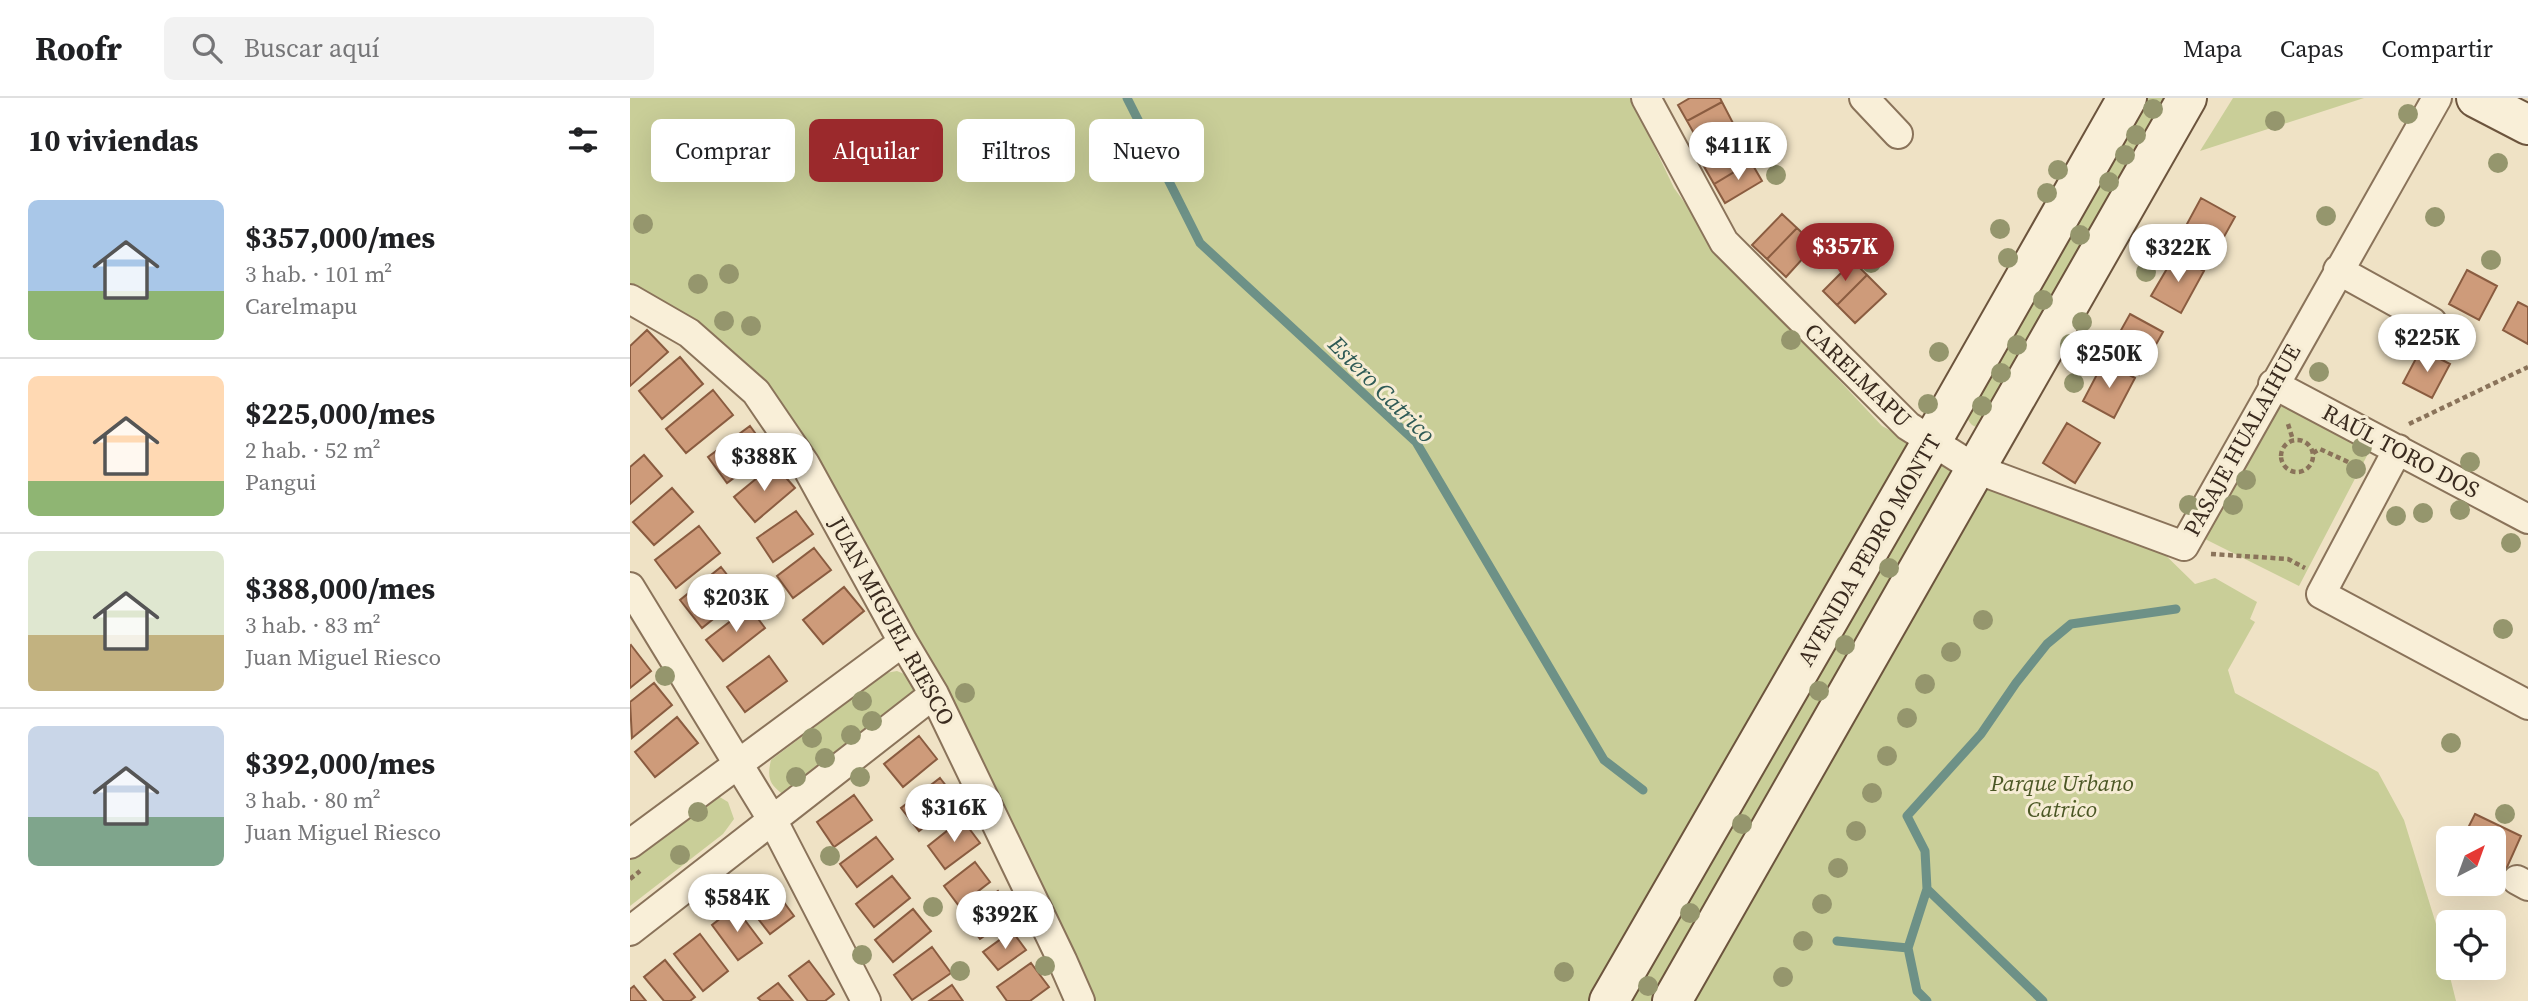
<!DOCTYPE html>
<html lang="es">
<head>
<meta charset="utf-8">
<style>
  body { margin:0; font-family:"Source Serif 4",serif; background:#f2f2f2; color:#202124; height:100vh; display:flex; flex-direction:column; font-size:26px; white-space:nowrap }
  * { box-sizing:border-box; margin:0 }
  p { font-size:23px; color:#757577 }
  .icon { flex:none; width:38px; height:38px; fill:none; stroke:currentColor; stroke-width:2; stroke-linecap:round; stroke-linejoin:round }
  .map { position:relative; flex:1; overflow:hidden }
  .panel { display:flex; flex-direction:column; background:#fff; width:630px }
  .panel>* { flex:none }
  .guide { position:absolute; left:21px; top:21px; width:665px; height:63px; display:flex; gap:14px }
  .needle { width:46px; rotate:41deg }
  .buttons { position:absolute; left:1806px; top:728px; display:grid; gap:14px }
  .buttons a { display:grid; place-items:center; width:70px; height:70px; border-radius:10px; background:#fff; box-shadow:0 7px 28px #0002; font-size:35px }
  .price { position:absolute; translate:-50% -60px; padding:0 16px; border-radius:24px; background:#fff; color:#222; font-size:23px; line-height:46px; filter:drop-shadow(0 2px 4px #0008) }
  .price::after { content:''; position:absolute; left:50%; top:42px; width:21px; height:16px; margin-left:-10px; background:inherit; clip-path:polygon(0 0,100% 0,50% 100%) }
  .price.selected { background:#9b292c; color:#fff }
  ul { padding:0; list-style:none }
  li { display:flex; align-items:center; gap:21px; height:175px; padding:0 28px }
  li+li { border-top:2px solid #e0e0e0 }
  li span { display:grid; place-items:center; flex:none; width:196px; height:140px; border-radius:10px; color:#555 }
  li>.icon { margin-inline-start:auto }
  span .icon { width:84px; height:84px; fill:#fffc; stroke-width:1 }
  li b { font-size:30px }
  h2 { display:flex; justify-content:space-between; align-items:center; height:84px; padding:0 28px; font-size:30px }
  .pill { padding:0 24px; border-radius:10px; background:#fff; box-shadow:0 7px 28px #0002; font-size:24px; line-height:63px }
  .pill.selected { background:#9b292c; color:#fff }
  header { display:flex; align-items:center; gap:42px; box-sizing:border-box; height:98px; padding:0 35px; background:#fff; border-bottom:2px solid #e0e0e0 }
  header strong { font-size:33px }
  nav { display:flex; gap:38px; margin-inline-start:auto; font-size:24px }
  .search { width:490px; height:63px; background:#f2f2f2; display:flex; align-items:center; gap:18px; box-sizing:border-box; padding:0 24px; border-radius:10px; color:#757577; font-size:26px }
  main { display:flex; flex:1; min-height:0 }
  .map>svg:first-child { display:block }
  .green { fill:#c9ce98 }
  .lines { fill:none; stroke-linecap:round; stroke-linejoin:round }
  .stream { stroke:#6d9187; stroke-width:9 }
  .building { fill:#ce9b7a; stroke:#8a5c40; stroke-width:2 }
  .street-casing { stroke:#8a735a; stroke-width:32 }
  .secondary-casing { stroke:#6c543d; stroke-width:42 }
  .path { stroke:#8a735a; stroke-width:4.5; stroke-dasharray:5 3.5; stroke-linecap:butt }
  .street { stroke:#f9efd8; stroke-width:28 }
  .secondary { stroke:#f9efd8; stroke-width:38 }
  .tree { fill:#95966d }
  .labels { text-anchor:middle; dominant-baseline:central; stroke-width:6; stroke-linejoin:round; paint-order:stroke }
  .street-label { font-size:23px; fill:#3a2b1f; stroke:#f6ecd4 }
  .park-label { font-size:23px; font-style:italic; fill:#4b5725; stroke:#f6ecd4 }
  .water-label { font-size:24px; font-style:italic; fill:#2e5a56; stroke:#f6ecd4 }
</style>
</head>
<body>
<header>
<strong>Roofr</strong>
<div class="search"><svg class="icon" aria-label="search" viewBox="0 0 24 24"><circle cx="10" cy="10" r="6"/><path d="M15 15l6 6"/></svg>Buscar aquí</div>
<nav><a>Mapa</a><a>Capas</a><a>Compartir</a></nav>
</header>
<main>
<section class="panel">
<h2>10 viviendas<svg class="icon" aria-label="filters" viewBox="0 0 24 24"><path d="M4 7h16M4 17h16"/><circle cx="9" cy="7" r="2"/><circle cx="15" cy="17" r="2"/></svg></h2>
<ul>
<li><span style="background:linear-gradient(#a9c7e8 65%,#8fb573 0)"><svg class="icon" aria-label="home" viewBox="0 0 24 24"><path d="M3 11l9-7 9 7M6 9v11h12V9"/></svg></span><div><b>$357,000/mes</b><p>3 hab. · 101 m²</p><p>Carelmapu</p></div></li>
<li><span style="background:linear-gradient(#ffd9b3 75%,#8fb573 0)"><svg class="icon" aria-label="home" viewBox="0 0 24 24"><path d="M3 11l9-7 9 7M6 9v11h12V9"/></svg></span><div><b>$225,000/mes</b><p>2 hab. · 52 m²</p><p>Pangui</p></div></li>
<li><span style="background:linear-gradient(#dfe7d0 60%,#c2b280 0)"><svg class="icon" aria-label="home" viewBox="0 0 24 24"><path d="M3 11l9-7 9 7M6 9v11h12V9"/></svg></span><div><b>$388,000/mes</b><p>3 hab. · 83 m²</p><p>Juan Miguel Riesco</p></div></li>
<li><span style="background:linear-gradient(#c9d6e8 65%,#7fa58c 0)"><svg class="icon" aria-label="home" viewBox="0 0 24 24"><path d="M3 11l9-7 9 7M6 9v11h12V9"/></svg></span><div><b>$392,000/mes</b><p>3 hab. · 80 m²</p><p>Juan Miguel Riesco</p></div></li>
</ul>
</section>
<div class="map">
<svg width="1898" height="903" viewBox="0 0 1898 903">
  <rect width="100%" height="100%" fill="#efe2c5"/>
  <!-- green -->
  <path class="green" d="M0 0H1001L1044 90 1097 163 1252 328 1376 395 1523 445 1565 486 1585 480 1627 504 1620 521 1625 524 1598 572 1605 595 1748 674 1774 722 1810 839 1826 903H463L372 719 299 561 137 284 60 223 0 187Z
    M1516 0H1539L1352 329C1344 330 1340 327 1337 319Z
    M1603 0H1734L1570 53Z
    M1657 306 1741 350 1669 488 1573 440 1637 315Z
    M267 573 279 578 285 593 284 602 158 700C141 688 136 683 141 662L256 575Z
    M88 698 98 704 104 721 93 736 0 808V757Z"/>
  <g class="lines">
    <!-- stream -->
    <path class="stream" d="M497 0 570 145 786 344 974 662 1013 692
      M1297 791 1413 903
      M1207 843 1278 850 1287 893 1297 903
      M1278 850 1297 791 1295 753 1277 718 1351 636 1386 585 1417 546 1441 526 1546 511"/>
  </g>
  <!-- building -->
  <path class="building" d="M1060 0H1090L1092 4 1057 23 1048 7Z
    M1092 4 1104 27 1070 46 1057 23Z
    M1109 43 1121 64 1084 86 1072 65Z
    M1121 64 1132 83 1095 105 1084 86Z
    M1571 100 1605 119 1585 155 1551 137Z
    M1152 116 1167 130 1137 161 1122 147Z
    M1167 130 1185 147 1156 179 1137 161Z
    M1545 157 1574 173 1551 215 1521 198Z
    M1223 163 1237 177 1207 207 1193 193Z
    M1837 172 1867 188 1849 222 1819 206Z
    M1237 177 1256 196 1225 225 1207 207Z
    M1888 204 1898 209V246L1873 232Z
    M1500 216 1533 234 1509 277 1476 259Z
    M17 232 38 254 0 288V248Z
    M1791 251 1820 266 1802 300 1773 285Z
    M50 259 73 286 32 321 9 293Z
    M1474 263 1505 280 1484 320 1453 303Z
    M83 292 103 317 56 355 36 331Z
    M1437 325 1470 345 1445 385 1413 365Z
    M120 328 139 354 97 385 78 359Z
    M14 357 32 378 0 406V369Z
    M144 366 165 390 125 424 104 399Z
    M42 390 63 414 24 447 3 424Z
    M166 413 183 436 143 464 127 440Z
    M69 428 90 455 46 490 25 462Z
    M184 450 201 472 163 500 147 478Z
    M91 469 113 497 72 530 50 502Z
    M214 489 234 513 193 546 173 522Z
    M119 509 135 530 93 563 76 542Z
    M1 547 21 573 0 590V548Z
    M139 558 157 583 115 614 97 589Z
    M24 585 42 607 2 640 0 604Z
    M47 619 68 645 25 679 5 654Z
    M289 638 307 661 273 689 254 666Z
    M310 680 328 703 289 733 271 710Z
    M224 697 242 722 204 749 187 724Z
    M1845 716 1891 738 1874 776 1864 771V740H1833Z
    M332 721 350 745 315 771 298 748Z
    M246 739 263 761 227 789 210 766Z
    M345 764 360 784 329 808 314 788Z
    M262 778 280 800 244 829 226 806Z
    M139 784 164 818 140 836 114 803Z
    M368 793 385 817 350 841 333 818Z
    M105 809 132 845 108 862 82 827Z
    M283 811 301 833 263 864 245 842Z
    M382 833 396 852 368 872 353 854Z
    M70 836 98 873 73 893 44 856Z
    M302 849 321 875 282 902 264 877Z
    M35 862 65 899 60 903H34L14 879Z
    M179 863 204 896 195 903H178L159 878Z
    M401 865 419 889 400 903H377L367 889Z
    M148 885 163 903H131L128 900Z
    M322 887 333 903H299Z
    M4 888 16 903H0V891Z"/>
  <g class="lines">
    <!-- street casing -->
    <g class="street-casing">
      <path id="street" d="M1016 0 1094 144 1278 328 1346 371 1554 448 1807 0
        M1234 0 1268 36
        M1708 172 1802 224
        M0 201 59 235 126 294 175 366 273 544 304 596 432 862 450 903
        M1643 286 1898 421
        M1768 351 1691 496 1898 607
        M0 489 143 723 236 903
        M0 746 273 544
        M1887 782 1898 788
        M0 833 304 596"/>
    </g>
    <!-- secondary casing -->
    <g class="secondary-casing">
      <path id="secondary" d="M1846 0 1898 27
        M979 903 1302 343 1497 0
        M1042 903 1557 0"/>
    </g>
    <!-- path -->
    <path class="path" d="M1658 326 1663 342
      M1779 326 1898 269
      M1651 358a16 16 0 1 1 32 0a16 16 0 1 1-32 0Z
      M1683 355 1690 351 1729 369
      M1581 456 1658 461 1675 470
      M0 781 10 773"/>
    <!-- street -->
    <use href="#street" class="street"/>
    <!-- secondary -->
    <use href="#secondary" class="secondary"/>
  </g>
  <!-- trees -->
  <g class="tree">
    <circle cx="1523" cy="11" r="10"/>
    <circle cx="1778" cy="16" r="10"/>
    <circle cx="1645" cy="23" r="10"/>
    <circle cx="1506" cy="37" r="10"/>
    <circle cx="1495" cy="57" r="10"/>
    <circle cx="1868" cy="65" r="10"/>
    <circle cx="1428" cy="72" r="10"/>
    <circle cx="1146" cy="77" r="10"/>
    <circle cx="1479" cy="84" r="10"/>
    <circle cx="1417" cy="95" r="10"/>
    <circle cx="1696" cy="118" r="10"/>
    <circle cx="1805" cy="119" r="10"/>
    <circle cx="13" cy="126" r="10"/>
    <circle cx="1370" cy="131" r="10"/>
    <circle cx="1450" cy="137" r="10"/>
    <circle cx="1378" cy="160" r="10"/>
    <circle cx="1861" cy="162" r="10"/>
    <circle cx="1241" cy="165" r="10"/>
    <circle cx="1516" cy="174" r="10"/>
    <circle cx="99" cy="176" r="10"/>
    <circle cx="68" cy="186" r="10"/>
    <circle cx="1413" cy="202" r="10"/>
    <circle cx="94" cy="223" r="10"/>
    <circle cx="1452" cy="224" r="10"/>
    <circle cx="121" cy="228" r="10"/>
    <circle cx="1161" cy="242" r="10"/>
    <circle cx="1440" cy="246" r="10"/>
    <circle cx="1387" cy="247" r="10"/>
    <circle cx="1309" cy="254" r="10"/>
    <circle cx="1689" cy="274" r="10"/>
    <circle cx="1371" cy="275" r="10"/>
    <circle cx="1444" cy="285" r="10"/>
    <circle cx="1298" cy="306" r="10"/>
    <circle cx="1352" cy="308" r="10"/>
    <circle cx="1732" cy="349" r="10"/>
    <circle cx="1840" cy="364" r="10"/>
    <circle cx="1726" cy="371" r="10"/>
    <circle cx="1616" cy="382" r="10"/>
    <circle cx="1559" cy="407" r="10"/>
    <circle cx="1603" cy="407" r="10"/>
    <circle cx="1830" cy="412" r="10"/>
    <circle cx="1793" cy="415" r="10"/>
    <circle cx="1766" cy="418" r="10"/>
    <circle cx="1881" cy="445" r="10"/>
    <circle cx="1259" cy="470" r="10"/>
    <circle cx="1353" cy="522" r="10"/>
    <circle cx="1873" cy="531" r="10"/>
    <circle cx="1215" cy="547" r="10"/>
    <circle cx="1321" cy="554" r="10"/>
    <circle cx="35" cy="578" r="10"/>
    <circle cx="1295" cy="586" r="10"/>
    <circle cx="1189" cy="593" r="10"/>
    <circle cx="335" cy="595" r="10"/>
    <circle cx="232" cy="603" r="10"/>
    <circle cx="1277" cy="620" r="10"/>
    <circle cx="242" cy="623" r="10"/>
    <circle cx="221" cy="637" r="10"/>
    <circle cx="182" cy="640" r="10"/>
    <circle cx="1821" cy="645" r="10"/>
    <circle cx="1257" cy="658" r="10"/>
    <circle cx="195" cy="660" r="10"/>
    <circle cx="166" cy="679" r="10"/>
    <circle cx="230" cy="679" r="10"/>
    <circle cx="1242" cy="695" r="10"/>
    <circle cx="68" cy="714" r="10"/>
    <circle cx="1875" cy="716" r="10"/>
    <circle cx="1112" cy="726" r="10"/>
    <circle cx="1226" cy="733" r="10"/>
    <circle cx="50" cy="757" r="10"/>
    <circle cx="200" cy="758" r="10"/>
    <circle cx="1208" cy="770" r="10"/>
    <circle cx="1192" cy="806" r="10"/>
    <circle cx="303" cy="809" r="10"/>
    <circle cx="1060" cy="815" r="10"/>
    <circle cx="1173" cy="843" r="10"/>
    <circle cx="232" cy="857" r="10"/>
    <circle cx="415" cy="868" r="10"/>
    <circle cx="330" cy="873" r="10"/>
    <circle cx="934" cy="874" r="10"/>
    <circle cx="1153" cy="879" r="10"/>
    <circle cx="1018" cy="888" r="10"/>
  </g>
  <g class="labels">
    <!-- street labels -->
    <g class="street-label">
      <text transform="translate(1228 277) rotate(44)">CARELMAPU</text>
      <text transform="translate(1612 342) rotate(-61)">PASAJE HUALAIHUE</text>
      <text transform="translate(1771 353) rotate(28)">RAÚL TORO DOS</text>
      <text transform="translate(1239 452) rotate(-60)">AVENIDA PEDRO MONTT</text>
      <text transform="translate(262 523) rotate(61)">JUAN MIGUEL RIESCO</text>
    </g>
    <!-- park labels -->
    <g class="park-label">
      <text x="1432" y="685">Parque Urbano<tspan x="1432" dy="26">Catrico</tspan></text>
    </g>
    <!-- water labels -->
    <g class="water-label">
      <text transform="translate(752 291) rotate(45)">Estero Catrico</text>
    </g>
  </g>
</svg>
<div class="buttons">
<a><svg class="needle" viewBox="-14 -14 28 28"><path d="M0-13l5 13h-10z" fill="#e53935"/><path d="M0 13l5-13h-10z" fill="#757577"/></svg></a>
<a><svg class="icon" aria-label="locate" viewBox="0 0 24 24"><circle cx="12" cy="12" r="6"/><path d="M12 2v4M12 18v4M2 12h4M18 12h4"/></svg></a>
</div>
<b class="price" style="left:1108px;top:84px">$411K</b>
<b class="price selected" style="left:1215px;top:185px">$357K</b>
<b class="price" style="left:1548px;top:186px">$322K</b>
<b class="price" style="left:1797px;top:276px">$225K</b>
<b class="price" style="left:1479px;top:292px">$250K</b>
<b class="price" style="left:134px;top:395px">$388K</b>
<b class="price" style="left:106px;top:536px">$203K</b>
<b class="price" style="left:324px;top:746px">$316K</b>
<b class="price" style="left:107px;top:836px">$584K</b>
<b class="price" style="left:375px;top:853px">$392K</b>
<div class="guide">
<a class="pill">Comprar</a>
<a class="pill selected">Alquilar</a>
<a class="pill">Filtros</a>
<a class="pill">Nuevo</a>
</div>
</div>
</main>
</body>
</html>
